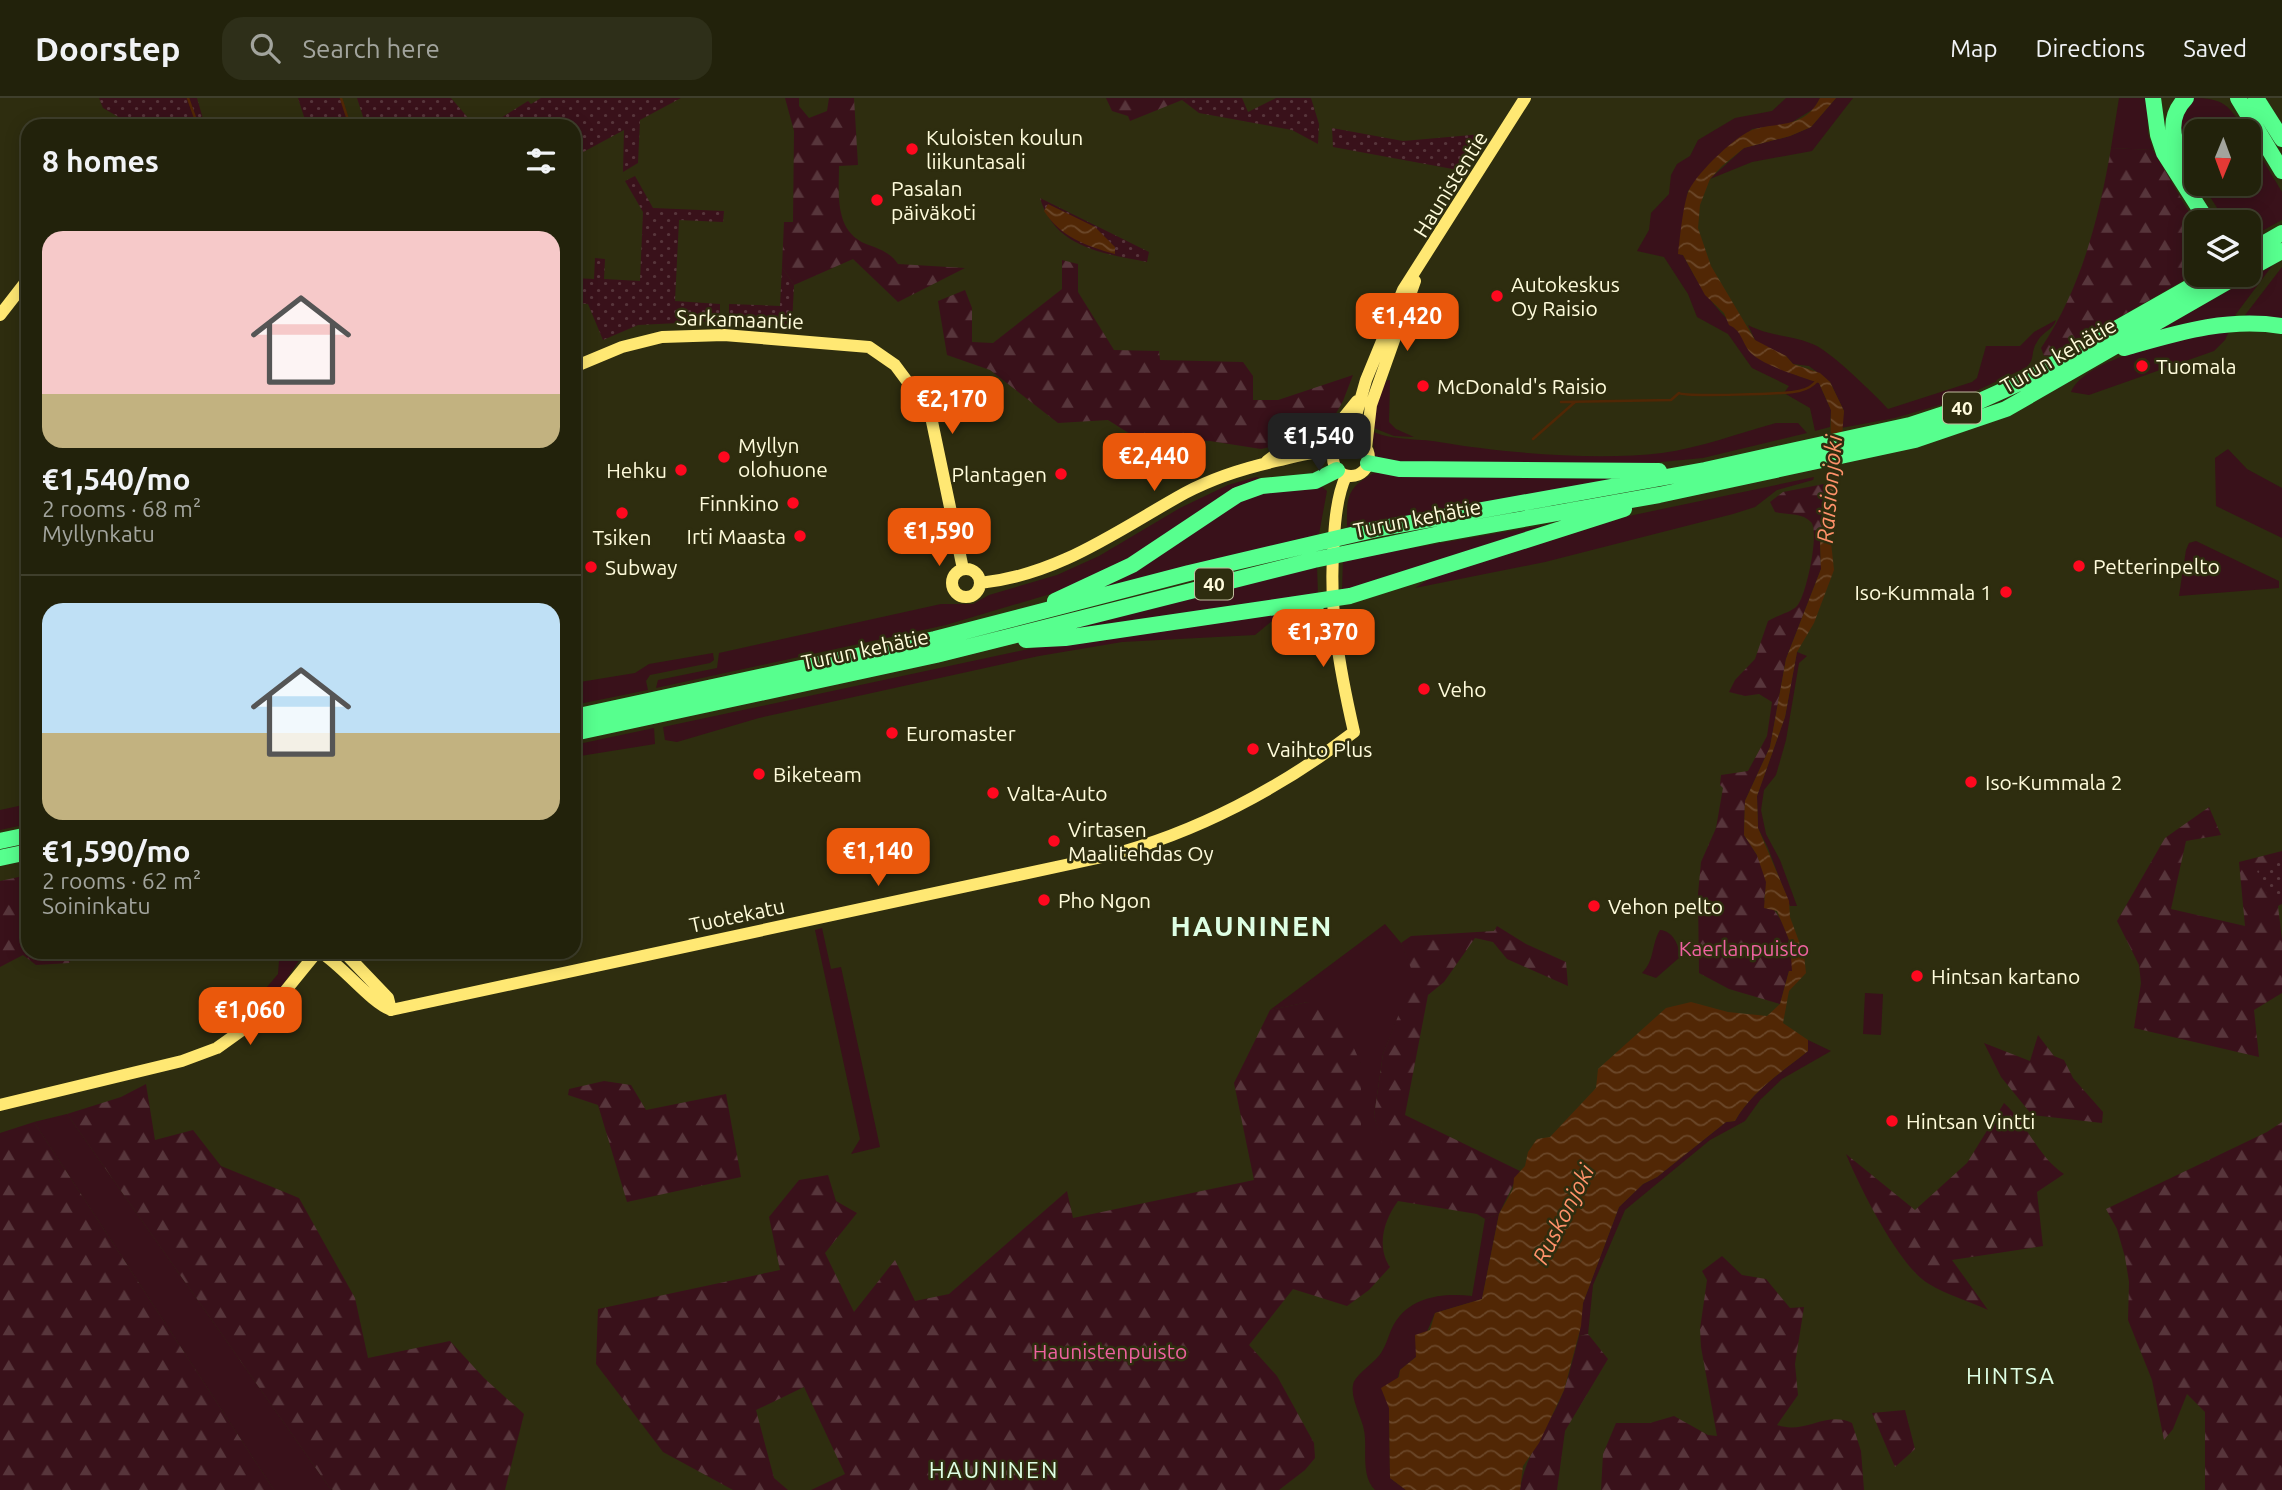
<!DOCTYPE html>
<html lang="en">
<head>
<meta charset="utf-8">
<style>
  body { margin:0; font-family:Ubuntu,sans-serif; background:#2e2f19; color:#f1f3f6; height:100vh; display:flex; flex-direction:column; font-size:26px; white-space:nowrap }
  * { box-sizing:border-box; margin:0 }
  p { font-size:23px; color:#a2a49d }
  .icon { flex:none; width:38px; height:38px; fill:none; stroke:currentColor; stroke-width:2; stroke-linecap:round; stroke-linejoin:round }
  .map { position:relative; flex:1; overflow:hidden }
  .panel { position:absolute; left:21px; top:21px; width:560px; height:840px; display:flex; flex-direction:column; background:#22220b; border-radius:21px; box-shadow:0 4px 18px #0003,0 0 0 2px #3f3f2c }
  .panel>* { flex:none }
  .needle { width:46px; rotate:181deg }
  .fabs { position:absolute; left:2184px; top:21px; display:grid; gap:14px }
  .fabs a { display:grid; place-items:center; width:77px; height:77px; border-radius:14px; background:#22220b; box-shadow:0 4px 18px #0003,0 0 0 2px #3f3f2c; font-size:35px }
  .price { position:absolute; translate:-50% -60px; padding:0 16px; border-radius:14px; background:#ea580c; color:#fff; font-size:23px; line-height:46px; filter:drop-shadow(0 2px 4px #0008) }
  .price::after { content:''; position:absolute; left:50%; top:42px; width:21px; height:16px; margin-left:-10px; background:inherit; clip-path:polygon(0 0,100% 0,50% 100%) }
  .price.current { background:#222; color:#fff }
  ul { padding:0; list-style:none }
  li { display:grid; align-content:center; gap:14px; height:371px; padding:0 21px }
  li+li { border-top:2px solid #3f3f2c }
  li span { display:grid; place-items:center; height:217px; border-radius:21px; color:#555 }
  li>.icon { margin-inline-start:auto }
  span .icon { width:126px; height:126px; fill:#fffc; stroke-width:1 }
  li b { font-size:30px }
  h2 { display:flex; justify-content:space-between; align-items:center; height:84px; padding:0 21px; font-size:30px }
  header { display:flex; align-items:center; gap:42px; box-sizing:border-box; height:98px; padding:0 35px; background:#22220b; border-bottom:2px solid #3f3f2c }
  header strong { font-size:33px }
  nav { display:flex; gap:38px; margin-inline-start:auto; font-size:24px }
  .search { width:490px; height:63px; background:#2e2f19; display:flex; align-items:center; gap:18px; box-sizing:border-box; padding:0 24px; border-radius:21px; color:#a2a49d; font-size:26px }
  .map>svg:first-child { display:block }
  .green { fill:#39111a }
  .forest { fill:url(#forest-firs) }
  .park { fill:url(#park-dots) }
  .water { fill:url(#water-waves) }
  .lines { fill:none; stroke-linecap:round; stroke-linejoin:round }
  .stream { stroke:#512705; stroke-width:2.5 }
  .secondary { stroke:#ffe873; stroke-width:12 }
  .highway { stroke:#57ff8e; stroke-width:16 }
  .poi-dot { fill:#ff081f; stroke:#2e2d0f; stroke-width:2.5 }
  .labels { text-anchor:middle; dominant-baseline:central; stroke-width:5; stroke-linejoin:round; paint-order:stroke }
  .shield { fill:#2e2d0f; stroke:#c0be9e; stroke-width:2 }
  .shield-label { font-size:19px; font-weight:bold; fill:#fffcdc }
  .poi-label { font-size:21px; fill:#fffcdc; stroke:#2e2d0f; text-anchor:start }
  .street-label { font-size:21px; fill:#fffcdc; stroke:#2e2d0f }
  .park-label { font-size:21px; fill:#ee62a0; stroke:#2e2d0f }
  .water-label { font-size:23px; font-style:italic; fill:#ff926a; stroke:#2e2d0f }
  .neighbourhood-label { font-size:23px; letter-spacing:2px; fill:#deffe4; stroke:#2e2d0f }
  .district-label { font-size:28px; font-weight:bold; letter-spacing:2px; fill:#deffe4; stroke:#2e2d0f }
</style>
</head>
<body>
<header>
<strong>Doorstep</strong>
<div class="search"><svg class="icon" aria-label="search" viewBox="0 0 24 24"><circle cx="10" cy="10" r="6"/><path d="M15 15l6 6"/></svg>Search here</div>
<nav><a>Map</a><a>Directions</a><a>Saved</a></nav>
</header>
<div class="map">
<svg width="2282" height="1392" viewBox="0 0 2282 1392">
  <defs>
    <pattern id="forest-firs" width="22" height="20" patternUnits="userSpaceOnUse" patternTransform="scale(1.75)"><rect width="22" height="20" fill="#39111a"/><path d="M5 1l3.5 6h-7zM16 11l3.5 6h-7z" fill="#57353b"/></pattern>
    <pattern id="park-dots" width="8" height="8" patternUnits="userSpaceOnUse" patternTransform="scale(1.75)"><rect width="8" height="8" fill="#39111a"/><path d="M2 2h.1M6 6h.1" fill="none" stroke="#57353b" stroke-width="1.8" stroke-linecap="round"/></pattern>
    <pattern id="water-waves" width="16" height="10" patternUnits="userSpaceOnUse" patternTransform="scale(1.75)"><rect width="16" height="10" fill="#512705"/><path d="M0 5q4-4 8 0t8 0" fill="none" stroke="#6b4729"/></pattern>
  </defs>
  <rect width="100%" height="100%" fill="#2e2d0f"/>
  <!-- green -->
  <path class="green" d="M1786 0H1820L1815 10 1789 26 1752 31 1688 93 1679 156 1683 157C1697 184 1714 211 1737 230 1745 237 1745 251 1754 257 1773 270 1797 277 1819 285L1831 312 1830 329 1815 333 1810 310 1784 295 1789 288 1752 270 1728 236 1697 219 1688 196 1664 159 1637 153 1649 132 1651 115 1669 96 1671 77 1677 66 1690 58 1698 42 1735 20 1772 13Z
    M1836 0H1853L1812 53 1752 64 1710 81 1744 50 1790 38 1811 29Z
    M2119 0H2147L2148 35 2153 52 2111 50Z
    M2192 0C2224 0 2229 7 2245 33H2196V76L2177 40 2186 4Z
    M2249 39 2282 94V122L2262 133 2249 135V124H2226L2202 86H2249Z
    M2272 168 2233 220 2145 240Z
    M2282 169V225L2242 221Z
    M2056 222C2053 232 2042 234 2037 244 2030 254 2036 262 2025 270L1957 302 1895 320 1841 330 1844 313 1830 284 1809 268 1793 266 1786 258 1762 248 1755 242 1748 227C1770 239 1796 237 1817 248 1835 258 1873 295 1888 311L1972 284 1977 280 1986 248H2020L2034 234Z
    M2231 229 2225 242 2214 253 2089 297 2071 294C2087 257 2193 239 2231 229Z
    M1390 282 1389 324 1396 331 1414 339 1394 338 1371 329 1383 283Z
    M1776 325H1798L1807 335 1703 360 1619 368 1394 366 1375 358 1371 333C1395 343 1415 340 1439 344 1504 355 1597 363 1662 355 1700 350 1739 335 1776 325Z
    M2228 351 2247 371 2282 390V440L2216 408 2215 360Z
    M1374 375 1637 379 1347 431C1347 400 1345 391 1374 375Z
    M1256 379 1265 381 1147 451 1095 478 1047 497 946 527 656 590 658 582 717 570 719 555 941 506H973L989 497 1057 477 1099 458 1180 410 1228 387Z
    M1814 379 1813 382 1777 392 1755 409 1733 416 1545 464 1415 490 1429 481 1629 418Z
    M1321 388 1327 393 1319 436 1099 492 1097 489 1222 412 1255 396Z
    M1580 421 1346 493 1342 491 1343 462Z
    M2196 443 2279 483V490L2179 498 2186 452 2189 445Z
    M1317 468 1318 497 1065 532Z
    M1277 513 1306 514 1277 519 1255 537 1122 544 1039 558 759 620 677 644 665 642 663 629 1038 549Z
    M1797 554 1807 558 1799 565 1786 642 1776 677 1764 692 1761 712 1766 736 1780 762 1797 808H1790L1768 750 1758 730 1757 698 1785 619Z
    M713 555 714 562 710 565 650 577 646 583 648 592 574 607V585L635 575 649 566Z
    M654 630 655 646 574 659V647Z
    M28 706V726L0 732V712Z
    M1385 826 1401 845 1415 878 1383 956 1374 1018 1384 1048H1361V966L1308 904 1270 912Z
    M822 830 831 871 841 869 880 1049 851 1056 860 1041 815 832Z
    M1660 832C1673 833 1679 847 1680 859L1656 880 1642 875C1655 862 1651 847 1660 832Z
    M269 854H296L300 861 277 895 264 897 249 891 251 889H267L278 876 279 863Z
    M1865 895 1883 896 1881 937 1863 936Z
    M1808 942 1831 953 1782 981 1760 1002 1745 1023 1710 1042 1625 1112 1593 1187 1588 1236 1579 1238 1583 1205 1619 1109 1643 1086 1657 1079 1726 1024 1735 1023C1751 994 1783 973 1808 953Z
    M67 1016 329 1389 333 1392H274L34 1024Z
    M1499 1116 1482 1201 1435 1215 1416 1259 1400 1272 1389 1310 1390 1380 1406 1392H1375C1362 1379 1366 1356 1365 1340 1365 1323 1350 1303 1353 1287 1355 1276 1374 1266 1381 1255 1387 1246 1389 1235 1394 1226 1411 1198 1443 1195 1472 1198L1485 1121Z"/>
  <!-- forest -->
  <path class="forest" d="M785 0H799V8L809 20 827 13 829 0H854L858 67 839 68C839 96 834 133 866 146 879 151 890 154 898 166L965 170 898 204 853 161 794 187 782 169 784 124H793L794 33Z
    M1106 0H1187L1130 23 1128 18 1112 13Z
    M2111 50 2153 52 2196 126V171L2181 184 2053 257 2044 258 2041 250C2081 191 2099 120 2111 50Z
    M1062 162 1078 166V194L1114 252 1159 253 1160 262 1243 264 1253 278V302H1278L1353 277 1343 303 1329 328 1300 342 1261 351 1210 343 1135 339 1108 322 1058 325 990 272 947 257 938 203 965 192 972 210V244L993 245 1062 191Z
    M1829 385 1820 443 1821 471 1786 561 1770 649 1745 703 1744 737 1757 757 1767 784 1764 802C1784 818 1794 847 1792 873H1789L1780 906 1729 891 1699 875 1698 796 1701 764 1716 730 1723 690 1720 687 1721 677 1748 673 1767 638 1772 604 1759 596 1745 598 1729 594 1735 582 1755 561 1768 523C1777 517 1790 515 1797 508 1806 498 1820 434 1811 424 1802 414 1787 417 1775 414L1770 404 1783 394Z
    M2209 709 2221 737 2186 743 2171 811 2245 828 2239 764 2282 753V806L2278 808 2282 841V895L2254 912 2259 959 2134 930 2141 885 2139 867 2117 823 2165 740Z
    M28 777V854H77L69 865 36 867 23 857 0 869V783Z
    M1497 828 1526 846 1566 864 1568 888 1507 861 1493 844 1475 840 1444 884 1428 897 1405 1017 1520 1073 1499 1116 1485 1121 1477 1116 1398 1103C1384 1122 1376 1148 1390 1169L1369 1192 1347 1208 1293 1191 1249 1247 1277 1278 1314 1345 1315 1360 1305 1372 1279 1392H811L845 1376 804 1289 756 1312 774 1380 788 1392H733L663 1354 596 1266 598 1211 780 1172 769 1119 799 1082 828 1077 836 1103 857 1115 825 1155 854 1214 895 1162 915 1203 949 1196 1067 1093 1073 1120 1254 1082 1234 985 1270 912 1308 904 1340 919 1361 966V1048H1383L1374 1018 1383 956 1414 878 1401 845 1411 838 1494 833Z
    M2038 937 2054 958 2064 962 2073 980 2103 1014 2102 1025 2032 1017 2001 979 1984 945 2030 963Z
    M604 983 631 987 646 1012 726 996 741 1079 627 1104 598 1007 568 997 569 991Z
    M146 986 155 1042 193 1032 221 1068 299 1100 355 1200 368 1260 450 1243 484 1280 524 1316 505 1392H333L329 1389 67 1016 121 999Z
    M2004 1005C2028 1027 2038 1059 2064 1076L2037 1094 2043 1148 1952 1162 1988 1212C1969 1203 1947 1197 1929 1186 1900 1170 1859 1088 1846 1056L1915 1112 1967 1065Z
    M34 1024 274 1392H0V1035Z
    M2282 1024V1392H2205V1314L2187 1296 2173 1331 2164 1342 2152 1282 2128 1222 2129 1184 2125 1159 2117 1131 2106 1111 2267 1034Z
    M1722 1158 1742 1177 1766 1181 1790 1210 1804 1209 1795 1266 1798 1297 1777 1327C1804 1337 1827 1312 1852 1325L1861 1353 1864 1392H1601L1603 1356 1616 1325H1650L1674 1318 1708 1337 1717 1338 1701 1249 1700 1231 1707 1182 1702 1173Z
    M1588 1236 1608 1261 1565 1333 1557 1392H1520C1525 1355 1551 1327 1564 1292 1570 1274 1574 1256 1579 1238Z
    M1905 1312 1915 1351 1895 1369 1872 1315Z"/>
  <!-- park -->
  <path class="park" d="M99 0H197L205 28H134L103 10Z
    M298 0H341L351 28H307Z
    M357 0H451L475 28H366Z
    M541 0H681L640 22 638 65 623 74 624 32 574 59V28H488L528 3 531 6Z
    M1187 0H1242L1248 14 1276 0H1311L1319 26 1318 46 1292 32 1199 15 1182 2Z
    M1332 30 1403 43 1483 36 1458 72 1333 49Z
    M635 78 653 110 724 113 723 124 679 122 675 203 720 206V223L638 227 603 242 588 206 574 205V180L594 181 595 160 605 161 604 181 640 183 643 114 625 83Z
    M1040 100 1149 154 1147 164C1102 155 1055 150 1040 100Z
    M782 169 794 187 792 226 729 223V206L780 208Z
    M2282 763V797L2268 798 2257 773Z"/>
  <!-- water -->
  <path class="water" d="M1820 0H1836L1811 29 1790 38 1744 50 1722 68 1710 81 1700 107 1698 130 1711 168 1755 242 1786 258 1793 266 1820 275 1830 284 1844 313 1838 390 1830 435 1834 472 1814 525 1797 554 1785 619 1757 698 1758 730 1789 803 1790 819 1804 857 1806 875 1789 893 1783 925 1808 942V953C1783 973 1751 994 1735 1023L1726 1024 1657 1079 1643 1086 1619 1109 1583 1205 1581 1228 1564 1292 1539 1345 1523 1368 1520 1392H1406L1390 1380 1389 1310 1381 1290 1399 1279 1400 1272 1416 1259 1415 1237 1430 1232 1435 1215 1482 1201 1499 1116 1513 1091 1514 1080 1525 1068 1528 1054 1537 1041 1550 1039 1596 990 1598 971 1666 910 1691 904 1728 914 1767 918 1780 906 1789 873H1792L1790 844 1777 813 1764 810 1766 784 1757 757 1744 737 1745 703 1770 649 1786 561 1821 471 1820 443 1830 381 1831 312 1819 285C1800 278 1767 269 1752 256 1742 247 1743 233 1729 227L1724 215 1705 197 1683 157 1678 156C1680 140 1683 106 1689 92 1698 74 1737 36 1755 31 1781 24 1805 30 1820 0Z
    M1048 106 1095 129 1115 149V156C1086 148 1061 139 1044 113Z"/>
  <g class="lines">
    <!-- stream -->
    <path class="stream" d="M188 0 198 28
      M341 0 350 28
      M1561 304 1671 302 1679 295C1684 299 1787 296 1799 293 1808 291 1812 288 1818 282
      M1533 341 1575 304"/>
    <!-- secondary -->
    <path class="secondary" d="M0 217 28 181
      M574 269 622 249 662 239 724 237 869 249 895 267 930 314 963 471
      M1333 360a18 18 0 1 1 36 0a18 18 0 1 1-36 0Z
      M1349 342 1366 282 1403 192 1525 0
      M1366 350 1371 307 1415 183
      M1267 363 1283 351 1336 329 1357 303
      M952 485a14 14 0 1 1 28 0a14 14 0 1 1-28 0Z
      M980 485C1059 477 1118 432 1185 395 1215 379 1248 369 1281 362 1299 357 1316 353 1334 353
      M320 854C344 869 370 904 391 912
      M344 854 388 900 391 912
      M391 912 1107 758C1196 735 1281 690 1354 634 1339 569 1328 508 1334 441 1335 420 1337 397 1346 378
      M0 1007 182 963 217 950 269 913 317 854"/>
    <!-- highway -->
    <path class="highway" d="M2153 0 2158 37 2164 55 2208 124
      M2186 0C2159 27 2181 60 2196 85
      M2238 0 2282 73
      M2256 0 2282 41
      M2249 154 2282 135
      M2249 171 2282 153
      M2124 250C2177 235 2227 219 2282 228
      M1368 365 1399 371 1659 373
      M1055 503 1132 467 1237 397 1262 388 1315 383 1337 372
      M1300 506 1313 512 1334 530
      M1026 542 1065 540 1350 498 1624 411
      M574 619 935 541 1189 475 1377 431 1705 372 1910 327 1971 307 2024 283 2211 177
      M574 635 936 557 1314 462 1439 436 1659 397 1915 342 2006 311 2239 177
      M0 743 28 737
      M0 760 28 754"/>
  </g>
  <!-- markers -->
  <g class="poi-dot">
    <circle cx="912" cy="51" r="7"/>
    <circle cx="877" cy="102" r="7"/>
    <circle cx="1497" cy="198" r="7"/>
    <circle cx="2142" cy="268" r="7"/>
    <circle cx="1423" cy="288" r="7"/>
    <circle cx="724" cy="359" r="7"/>
    <circle cx="681" cy="372" r="7"/>
    <circle cx="1061" cy="376" r="7"/>
    <circle cx="793" cy="405" r="7"/>
    <circle cx="622" cy="415" r="7"/>
    <circle cx="800" cy="438" r="7"/>
    <circle cx="2079" cy="468" r="7"/>
    <circle cx="591" cy="469" r="7"/>
    <circle cx="2006" cy="494" r="7"/>
    <circle cx="1424" cy="591" r="7"/>
    <circle cx="892" cy="635" r="7"/>
    <circle cx="1253" cy="651" r="7"/>
    <circle cx="759" cy="676" r="7"/>
    <circle cx="1971" cy="684" r="7"/>
    <circle cx="993" cy="695" r="7"/>
    <circle cx="1054" cy="743" r="7"/>
    <circle cx="1044" cy="802" r="7"/>
    <circle cx="1594" cy="808" r="7"/>
    <circle cx="1917" cy="878" r="7"/>
    <circle cx="1892" cy="1023" r="7"/>
  </g>
  <g class="labels">
    <!-- shield labels -->
    <g class="shield">
      <rect x="1943" y="294.5" width="38" height="31" rx="5"/>
      <rect x="1195" y="470.5" width="38" height="31" rx="5"/>
    </g>
    <g class="shield-label">
      <text x="1962" y="310">40</text>
      <text x="1214" y="486">40</text>
    </g>
    <!-- poi labels -->
    <g class="poi-label">
      <text x="926" y="39">Kuloisten koulun<tspan x="926" dy="24">liikuntasali</tspan></text>
      <text x="891" y="90">Pasalan<tspan x="891" dy="24">päiväkoti</tspan></text>
      <text x="1511" y="186">Autokeskus<tspan x="1511" dy="24">Oy Raisio</tspan></text>
      <text x="2156" y="268">Tuomala</text>
      <text x="1437" y="288">McDonald's Raisio</text>
      <text x="738" y="347">Myllyn<tspan x="738" dy="24">olohuone</tspan></text>
      <text x="667" y="372" text-anchor="end">Hehku</text>
      <text x="1047" y="376" text-anchor="end">Plantagen</text>
      <text x="779" y="405" text-anchor="end">Finnkino</text>
      <text x="786" y="438" text-anchor="end">Irti Maasta</text>
      <text x="622" y="439" text-anchor="middle">Tsiken</text>
      <text x="2093" y="468">Petterinpelto</text>
      <text x="605" y="469">Subway</text>
      <text x="1992" y="494" text-anchor="end">Iso-Kummala 1</text>
      <text x="1438" y="591">Veho</text>
      <text x="906" y="635">Euromaster</text>
      <text x="1267" y="651">Vaihto Plus</text>
      <text x="773" y="676">Biketeam</text>
      <text x="1985" y="684">Iso-Kummala 2</text>
      <text x="1007" y="695">Valta-Auto</text>
      <text x="1068" y="731">Virtasen<tspan x="1068" dy="24">Maalitehdas Oy</tspan></text>
      <text x="1058" y="802">Pho Ngon</text>
      <text x="1608" y="808">Vehon pelto</text>
      <text x="1931" y="878">Hintsan kartano</text>
      <text x="1906" y="1023">Hintsan Vintti</text>
    </g>
    <!-- street labels -->
    <g class="street-label">
      <text transform="translate(1450 86) rotate(-58)">Haunistentie</text>
      <text transform="translate(740 221) rotate(2)">Sarkamaantie</text>
      <text transform="translate(2058 257) rotate(-30)">Turun kehätie</text>
      <text transform="translate(1417 420) rotate(-11)">Turun kehätie</text>
      <text transform="translate(865 551) rotate(-12)">Turun kehätie</text>
      <text transform="translate(737 817) rotate(-12)">Tuotekatu</text>
    </g>
    <!-- park labels -->
    <g class="park-label">
      <text x="1744" y="850">Kaerlanpuisto</text>
      <text x="1110" y="1253">Haunistenpuisto</text>
    </g>
    <!-- water labels -->
    <g class="water-label">
      <text transform="translate(1829 391) rotate(-85)">Raisionjoki</text>
      <text transform="translate(1563 1116) rotate(-63)">Ruskonjoki</text>
    </g>
    <!-- neighbourhood labels -->
    <g class="neighbourhood-label">
      <text x="2011" y="1277">HINTSA</text>
      <text x="994" y="1371">HAUNINEN</text>
    </g>
    <!-- district labels -->
    <g class="district-label">
      <text x="1252" y="827">HAUNINEN</text>
    </g>
  </g>
</svg>
<div class="fabs">
<a><svg class="needle" viewBox="-14 -14 28 28"><path d="M0-13l5 13h-10z" fill="#e53935"/><path d="M0 13l5-13h-10z" fill="#a2a49d"/></svg></a>
<a><svg class="icon" aria-label="layers" viewBox="0 0 24 24"><path d="M12 4l9 5-9 5-9-5zM3 14l9 5 9-5"/></svg></a>
</div>
<b class="price" style="left:1407px;top:255px">€1,420</b>
<b class="price" style="left:952px;top:338px">€2,170</b>
<b class="price current" style="left:1319px;top:375px">€1,540</b>
<b class="price" style="left:1154px;top:395px">€2,440</b>
<b class="price" style="left:939px;top:470px">€1,590</b>
<b class="price" style="left:1323px;top:571px">€1,370</b>
<b class="price" style="left:878px;top:790px">€1,140</b>
<b class="price" style="left:250px;top:949px">€1,060</b>
<section class="panel">
<h2>8 homes<svg class="icon" aria-label="filters" viewBox="0 0 24 24"><path d="M4 7h16M4 17h16"/><circle cx="9" cy="7" r="2"/><circle cx="15" cy="17" r="2"/></svg></h2>
<ul>
<li><span style="background:linear-gradient(#f6c9c9 75%,#c2b280 0)"><svg class="icon" aria-label="home" viewBox="0 0 24 24"><path d="M3 11l9-7 9 7M6 9v11h12V9"/></svg></span><div><b>€1,540/mo</b><p>2 rooms · 68 m²</p><p>Myllynkatu</p></div></li>
<li><span style="background:linear-gradient(#bfe0f5 60%,#c2b280 0)"><svg class="icon" aria-label="home" viewBox="0 0 24 24"><path d="M3 11l9-7 9 7M6 9v11h12V9"/></svg></span><div><b>€1,590/mo</b><p>2 rooms · 62 m²</p><p>Soininkatu</p></div></li>
</ul>
</section>
</div>
</body>
</html>
